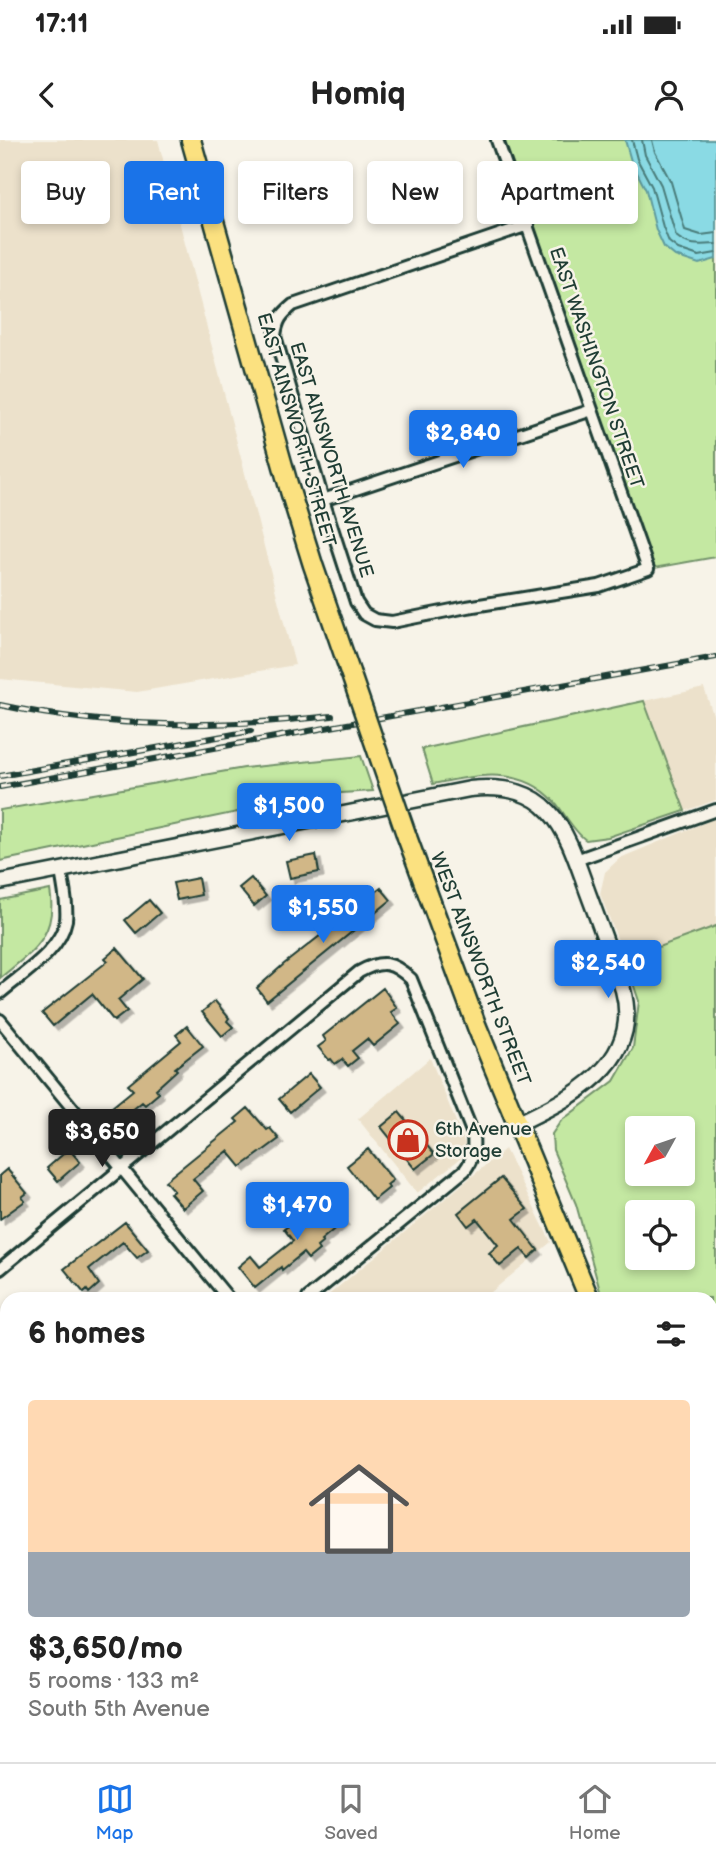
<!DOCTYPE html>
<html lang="en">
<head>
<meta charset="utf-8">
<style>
  body { margin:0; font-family:"Balsamiq Sans",sans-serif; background:#f6f6f6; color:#222; height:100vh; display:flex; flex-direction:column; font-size:26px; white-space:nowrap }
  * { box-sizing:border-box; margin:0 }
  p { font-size:23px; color:#767676 }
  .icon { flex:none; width:38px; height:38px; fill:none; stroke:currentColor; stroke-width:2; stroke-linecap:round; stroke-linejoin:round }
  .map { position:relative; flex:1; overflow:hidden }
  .sheet { position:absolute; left:0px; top:1152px; width:718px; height:471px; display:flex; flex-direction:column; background:#fff; border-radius:21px 21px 0 0; box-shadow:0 4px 10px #0003 }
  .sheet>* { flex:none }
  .top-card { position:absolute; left:21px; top:21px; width:676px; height:63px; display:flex; gap:14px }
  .needle { width:46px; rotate:230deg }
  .tools { position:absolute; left:625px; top:976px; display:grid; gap:14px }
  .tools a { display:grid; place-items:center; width:70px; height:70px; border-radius:7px; background:#fff; box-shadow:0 4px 10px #0003; font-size:35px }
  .price { position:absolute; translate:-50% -60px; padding:0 16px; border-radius:7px; background:#1a73e8; color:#fff; font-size:23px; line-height:46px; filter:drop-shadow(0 2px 4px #0008) }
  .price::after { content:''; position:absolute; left:50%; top:42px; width:21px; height:16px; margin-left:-10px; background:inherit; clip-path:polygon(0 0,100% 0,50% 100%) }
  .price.selected { background:#222; color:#fff }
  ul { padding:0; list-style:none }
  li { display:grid; align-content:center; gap:14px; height:371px; padding:0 28px }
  li span { display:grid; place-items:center; height:217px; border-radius:7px; color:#555 }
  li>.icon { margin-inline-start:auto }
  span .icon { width:126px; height:126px; fill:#fffc; stroke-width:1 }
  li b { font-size:30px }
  h2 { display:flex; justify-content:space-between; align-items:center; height:84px; padding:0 28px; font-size:30px }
  .tag { padding:0 24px; border-radius:7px; background:#fff; box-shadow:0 4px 10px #0003; font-size:24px; line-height:63px }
  .tag.selected { background:#1a73e8; color:#fff }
  .status { display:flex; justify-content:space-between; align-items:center; height:49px; padding:0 35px; background:#fff; direction:ltr }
  .status svg { height:19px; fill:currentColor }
  header { display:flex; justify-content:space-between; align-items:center; height:91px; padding:0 28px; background:#fff; font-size:32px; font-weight:800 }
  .dock { display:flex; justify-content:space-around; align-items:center; height:98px; border-top:2px solid #e0e0e0; background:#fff; font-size:19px; color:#767676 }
  .dock a { display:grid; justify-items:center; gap:4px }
  .dock .selected { color:#1a73e8 }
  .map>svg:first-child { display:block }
  .built { fill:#ece1cb }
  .green { fill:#c4e8a2; stroke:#72926b; stroke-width:2; fill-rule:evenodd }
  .water { fill:#8adae4; stroke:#5f9b9e; stroke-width:2 }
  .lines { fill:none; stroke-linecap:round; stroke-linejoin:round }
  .shore { stroke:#4a7c7a; stroke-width:2 }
  .building { fill:#d1b787; stroke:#1f3d34; stroke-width:2; filter:url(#shadow) }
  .minor-casing { stroke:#1f3d34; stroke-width:16 }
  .tertiary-casing { stroke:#1f3d34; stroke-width:19 }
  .primary-casing { stroke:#1f3d34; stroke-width:23 }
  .minor { stroke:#f7f3e8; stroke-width:10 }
  .tertiary { stroke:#f7f3e8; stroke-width:14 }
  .primary { stroke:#fbe180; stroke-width:18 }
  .rail-casing { stroke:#1f3d34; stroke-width:6 }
  .rail { stroke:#f7f3e8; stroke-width:3.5; stroke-dasharray:10; stroke-linecap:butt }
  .primary-bridge-casing { stroke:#1f3d34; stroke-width:23; stroke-linecap:butt }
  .primary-bridge { stroke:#fbe180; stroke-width:18 }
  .labels { text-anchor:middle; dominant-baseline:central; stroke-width:5; stroke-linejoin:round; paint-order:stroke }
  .street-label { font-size:19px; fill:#1f3d34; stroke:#f7f3e8 }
  .poi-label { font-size:19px; fill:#1f3d34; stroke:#f7f3e8; text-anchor:start }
</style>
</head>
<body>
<div class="status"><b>17:11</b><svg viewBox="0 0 49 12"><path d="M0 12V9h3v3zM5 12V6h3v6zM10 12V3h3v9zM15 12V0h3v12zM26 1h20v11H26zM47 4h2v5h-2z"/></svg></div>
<header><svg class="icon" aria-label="back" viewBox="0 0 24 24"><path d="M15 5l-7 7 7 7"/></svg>Homiq<svg class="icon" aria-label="person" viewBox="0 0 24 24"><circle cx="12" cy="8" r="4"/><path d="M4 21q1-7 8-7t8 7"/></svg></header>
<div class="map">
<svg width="716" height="1622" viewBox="0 0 716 1622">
  <defs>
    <filter id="shadow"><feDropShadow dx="4.5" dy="4.5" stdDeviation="0" flood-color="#0004"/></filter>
  </defs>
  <rect width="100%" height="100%" fill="#f7f3e8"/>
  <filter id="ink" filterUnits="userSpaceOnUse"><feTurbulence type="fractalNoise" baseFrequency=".0143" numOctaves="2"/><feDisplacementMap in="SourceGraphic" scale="14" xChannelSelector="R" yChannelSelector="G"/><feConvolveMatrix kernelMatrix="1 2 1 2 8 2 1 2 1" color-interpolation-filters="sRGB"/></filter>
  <g filter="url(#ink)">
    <!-- built -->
    <path class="built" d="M0 0H158L295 525 137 552 0 539Z
      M704 548 716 583V660L685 671 644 561Z
      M716 678V786L625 819 600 754 605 732 620 718Z
      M430 918 465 1004 461 1018 417 1053 358 979Z
      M505 1009 551 1102 484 1158H325Z"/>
    <!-- green -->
    <path class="green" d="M497 0H716V417L648 429Z
      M644 561 685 671 608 697 586 700C574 692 565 674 555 662 522 625 476 635 433 644L422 609Z
      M361 616 373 651 325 654 0 721V670L244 628Z
      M50 750C58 797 32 811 0 838V760Z
      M716 786V1479L710 1464V1158H602L576 1064 553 1010 552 994 561 981 614 941 633 908 639 861 625 819ZM637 989H682V1034H637ZM637 1073H682V1118H637Z
      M240 1615H359L350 1622H237L235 1620Z"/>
    <!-- water -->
    <path class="water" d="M625 0H716V119L699 124 675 116 664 107 656 90 646 50 631 21Z"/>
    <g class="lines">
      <!-- shore -->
      <path class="shore" d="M632 0 637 19 652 47 663 87 669 102 678 109 699 116 716 113
        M642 0 645 15 661 45 676 96C689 107 701 105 716 104
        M652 0 655 12 671 42 685 90 701 95 716 93"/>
    </g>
    <!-- building -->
    <path class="building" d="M316 715 319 732 290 738 286 721Z
      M198 738 201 755 177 760 173 743Z
      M251 738 266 756 254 766 239 748Z
      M381 748 391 760 267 861 257 848 284 824Z
      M149 760 160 773 136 793 125 780Z
      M117 808 143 839 118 860 127 871 114 881 92 854 53 886 42 873 108 821 105 818Z
      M383 848 397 868 391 872 400 884 373 906 367 899 352 911 358 918 348 926 342 919 335 924 331 919 329 920 318 907 326 901 323 896Z
      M215 861 229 878 227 881 233 887 222 896 202 872Z
      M187 886 203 906 175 928 177 930 156 949 159 953 145 965 142 962 120 980 111 968 133 950 128 945 181 901 176 895Z
      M309 934 320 947 290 972 279 959Z
      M248 968 267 990 270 988 279 999 241 1027 228 1011 193 1039 203 1051 183 1068 170 1053 174 1051 165 1041 238 982 235 979Z
      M399 972 434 1014 415 1029 381 987Z
      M69 1009 80 1022 58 1041 47 1028Z
      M368 1009 393 1040 387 1045 389 1048 374 1060 347 1026Z
      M7 1029 27 1053 22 1057 25 1061 0 1079V1035Z
      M501 1038 527 1069 514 1079 538 1110 529 1118 521 1109 500 1126 489 1113 498 1105 477 1079 468 1086 458 1073Z
      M322 1055 344 1081 321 1100 323 1102 317 1107 319 1110 308 1119 303 1113 282 1130 281 1127 255 1148 238 1127 251 1116 260 1127 293 1101 284 1089 293 1083 296 1087 313 1074 309 1068Z
      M125 1082 148 1110 137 1118 123 1102 89 1129 99 1144 89 1153 87 1150 84 1153 64 1129Z"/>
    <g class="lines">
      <!-- minor casing -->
      <g class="minor-casing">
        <path id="minor" d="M497 0 648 429 599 446 467 467 392 482 375 480 364 474 356 462 323 360 275 196C277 180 281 175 293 165L528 85
          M323 360 592 270
          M576 720 716 670
          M0 853C23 833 60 812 66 780 68 764 63 745 61 730
          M0 880 228 1158
          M0 1129 359 832C382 819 393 822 411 839L473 994C474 1008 474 1018 465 1030L308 1158
          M0 1351 7 1360
          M0 1412 7 1406
          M710 1564 716 1560
          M217 1615 222 1622
          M604 1615 610 1622
          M75 1622 83 1615
          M373 1622 382 1615
          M640 1622 648 1615"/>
      </g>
      <!-- tertiary casing -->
      <g class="tertiary-casing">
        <path id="tertiary" d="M0 742 470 649C552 641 565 688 588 753 600 785 612 818 623 850 643 924 571 958 517 984"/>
      </g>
      <!-- primary casing -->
      <g class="primary-casing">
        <path id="primary" d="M191 0 290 351 313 425 350 532
          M407 697 477 887 589 1158
          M710 1499 716 1515"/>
      </g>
      <!-- minor -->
      <use href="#minor" class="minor"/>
      <!-- tertiary -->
      <use href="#tertiary" class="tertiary"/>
      <!-- primary -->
      <use href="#primary" class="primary"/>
      <!-- rail casing -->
      <g class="rail-casing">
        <path id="rail" d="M0 565C112 589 219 588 332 576
          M0 636 251 591
          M0 647 716 517"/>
      </g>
      <!-- rail -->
      <use href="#rail" class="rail"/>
      <!-- primary-bridge casing -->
      <g class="primary-bridge-casing">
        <path id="primary-bridge" d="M350 532 407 697"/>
      </g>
      <!-- primary-bridge -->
      <use href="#primary-bridge" class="primary-bridge"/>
    </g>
  </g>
  <!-- icons -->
  <defs>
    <g id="shop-ring" transform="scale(2.0125)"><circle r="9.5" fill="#f7f3e8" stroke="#c8321e" stroke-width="1.5"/><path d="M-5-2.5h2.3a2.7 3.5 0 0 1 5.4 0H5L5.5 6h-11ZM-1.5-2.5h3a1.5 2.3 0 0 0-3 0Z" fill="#c8321e"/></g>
  </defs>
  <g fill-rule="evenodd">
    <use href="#shop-ring" x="408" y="1000"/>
  </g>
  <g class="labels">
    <!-- street labels -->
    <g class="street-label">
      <text transform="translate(596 228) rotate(71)">EAST WASHINGTON STREET</text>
      <text transform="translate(296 290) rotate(74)">EAST AINSWORTH STREET</text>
      <text transform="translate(331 320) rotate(73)">EAST AINSWORTH AVENUE</text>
      <text transform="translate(480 829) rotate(69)">WEST AINSWORTH STREET</text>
    </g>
    <!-- poi labels -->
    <g class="poi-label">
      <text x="435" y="989">6th Avenue<tspan x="435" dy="22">Storage</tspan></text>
    </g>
  </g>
</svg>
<div class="tools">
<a><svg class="needle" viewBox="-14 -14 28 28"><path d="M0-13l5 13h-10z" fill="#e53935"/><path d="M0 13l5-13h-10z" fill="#767676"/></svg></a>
<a><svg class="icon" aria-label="locate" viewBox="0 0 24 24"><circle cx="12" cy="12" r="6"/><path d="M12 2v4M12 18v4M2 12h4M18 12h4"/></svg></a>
</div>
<b class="price" style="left:463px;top:330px">$2,840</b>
<b class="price" style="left:289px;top:703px">$1,500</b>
<b class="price" style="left:323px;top:805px">$1,550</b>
<b class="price" style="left:608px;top:860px">$2,540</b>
<b class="price selected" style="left:102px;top:1029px">$3,650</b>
<b class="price" style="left:297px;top:1102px">$1,470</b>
<div class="top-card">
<a class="tag">Buy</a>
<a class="tag selected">Rent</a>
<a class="tag">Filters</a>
<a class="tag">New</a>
<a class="tag">Apartment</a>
</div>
<section class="sheet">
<h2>6 homes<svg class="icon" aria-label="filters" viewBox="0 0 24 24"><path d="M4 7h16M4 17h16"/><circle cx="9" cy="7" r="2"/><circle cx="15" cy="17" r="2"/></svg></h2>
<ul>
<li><span style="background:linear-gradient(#ffd9b3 70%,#9aa5b1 0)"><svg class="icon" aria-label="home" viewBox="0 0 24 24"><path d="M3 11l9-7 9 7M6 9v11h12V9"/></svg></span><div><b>$3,650/mo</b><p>5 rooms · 133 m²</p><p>South 5th Avenue</p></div></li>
</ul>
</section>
</div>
<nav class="dock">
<a class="selected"><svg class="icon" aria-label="map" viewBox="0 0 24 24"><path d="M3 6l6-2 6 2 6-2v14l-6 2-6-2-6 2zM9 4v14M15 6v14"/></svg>Map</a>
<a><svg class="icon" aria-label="saved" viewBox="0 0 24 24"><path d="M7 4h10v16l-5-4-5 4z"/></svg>Saved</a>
<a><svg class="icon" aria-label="home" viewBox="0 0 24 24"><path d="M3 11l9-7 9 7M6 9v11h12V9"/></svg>Home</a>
</nav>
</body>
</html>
